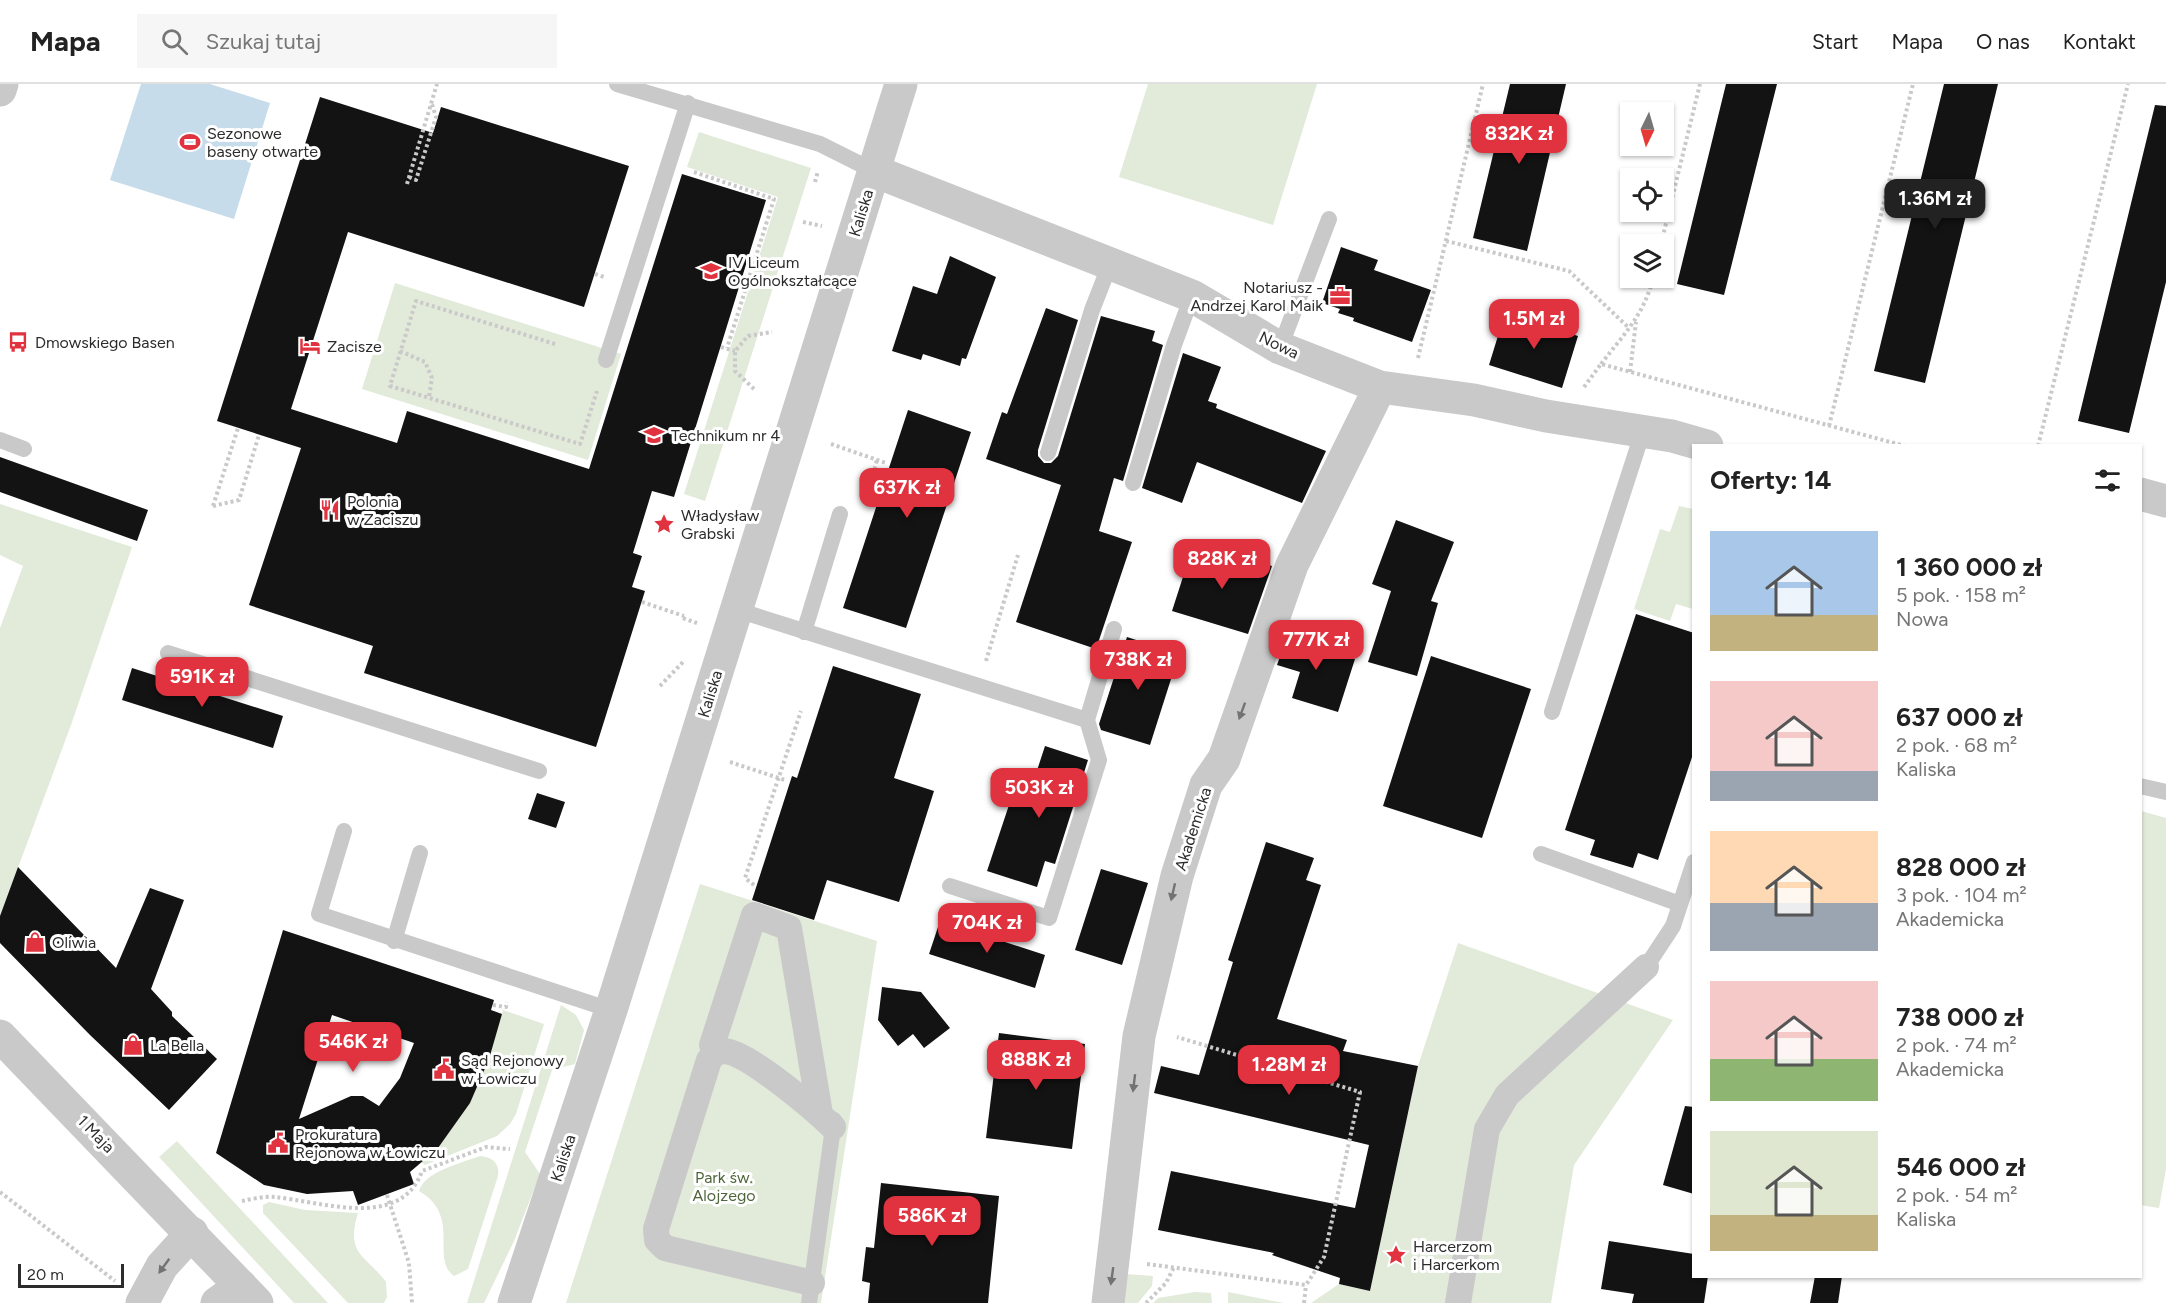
<!DOCTYPE html>
<html lang="pl">
<head>
<meta charset="utf-8">
<style>
  body { margin:0; font-family:Figtree,sans-serif; background:#f6f6f6; color:#222; height:100vh; display:flex; flex-direction:column; font-size:22px; white-space:nowrap }
  * { box-sizing:border-box; margin:0 }
  p { font-size:20px; color:#767676 }
  .icon { flex:none; width:33px; height:33px; fill:none; stroke:currentColor; stroke-width:2; stroke-linecap:round; stroke-linejoin:round }
  .map { position:relative; flex:1; overflow:hidden }
  .sheet { position:absolute; left:1692px; top:360px; width:450px; height:834px; display:flex; flex-direction:column; background:#fff; border-radius:0px; box-shadow:0 2px 4px #0004 }
  .sheet>* { flex:none }
  .needle { width:39px; rotate:185deg }
  .buttons { position:absolute; left:1620px; top:18px; display:grid; gap:12px }
  .buttons a { display:grid; place-items:center; width:54px; height:54px; border-radius:0px; background:#fff; box-shadow:0 2px 4px #0004; font-size:30px }
  .scale { position:absolute; left:18px; bottom:15px; width:106px; box-sizing:border-box; padding-left:6px; border:3px solid #2c2c2c; border-top:0; font-size:16px; line-height:21px; white-space:nowrap; color:#2c2c2c; -webkit-text-stroke:4px #fff; paint-order:stroke }
  .price { position:absolute; translate:-50% -51px; padding:0 14px; border-radius:12px; background:#e0323f; color:#fff; font-size:20px; line-height:39px; filter:drop-shadow(0 2px 3px #0008) }
  .price::after { content:''; position:absolute; left:50%; top:36px; width:18px; height:14px; margin-left:-9px; background:inherit; clip-path:polygon(0 0,100% 0,50% 100%) }
  .price.selected { background:#222; color:#fff }
  ul { padding:0; list-style:none }
  li { display:flex; align-items:center; gap:18px; height:150px; padding:0 18px }
  li span { display:grid; place-items:center; flex:none; width:168px; height:120px; border-radius:0px; color:#555 }
  li>.icon { margin-inline-start:auto }
  span .icon { width:72px; height:72px; fill:#fffc; stroke-width:1 }
  li b { font-size:26px }
  h2 { display:flex; justify-content:space-between; align-items:center; height:72px; padding:0 18px; font-size:26px }
  header { display:flex; align-items:center; gap:36px; box-sizing:border-box; height:84px; padding:0 30px; background:#fff; border-bottom:2px solid #e0e0e0 }
  header strong { font-size:28px }
  nav { display:flex; gap:33px; margin-inline-start:auto; font-size:21px }
  .search { width:420px; height:54px; background:#f6f6f6; display:flex; align-items:center; gap:15px; box-sizing:border-box; padding:0 21px; border-radius:0px; color:#767676; font-size:22px }
  .map>svg:first-child { display:block }
  .green { fill:#e2eada }
  .water { fill:#c6dcea }
  .building { fill:#131313; fill-rule:evenodd }
  .lines { fill:none; stroke-linecap:round; stroke-linejoin:round }
  .path { stroke:#c9c9c9; stroke-width:4; stroke-dasharray:3 3; stroke-linecap:butt }
  .service { stroke:#c9c9c9; stroke-width:16 }
  .pedestrian { stroke:#c9c9c9; stroke-width:26 }
  .minor { stroke:#c9c9c9; stroke-width:33 }
  .tertiary { stroke:#c9c9c9; stroke-width:33 }
  .oneway { fill:#737373 }
  .labels { text-anchor:middle; dominant-baseline:central; stroke-width:6; stroke-linejoin:round; paint-order:stroke }
  .poi-label { font-size:16px; fill:#2c2c2c; stroke:#fff; text-anchor:start }
  .street-label { font-size:16px; fill:#2c2c2c; stroke:#fff }
  .park-label { font-size:16px; fill:#4f663b; stroke:#fff }
</style>
</head>
<body>
<header>
<strong>Mapa</strong>
<div class="search"><svg class="icon" aria-label="search" viewBox="0 0 24 24"><circle cx="10" cy="10" r="6"/><path d="M15 15l6 6"/></svg>Szukaj tutaj</div>
<nav><a>Start</a><a>Mapa</a><a>O nas</a><a>Kontakt</a></nav>
</header>
<div class="map">
<svg width="2166" height="1219" viewBox="0 0 2166 1219">
  <rect width="100%" height="100%" fill="#fff"/>
  <!-- green -->
  <path class="green" d="M1148 0H1317L1273 141 1119 93Z
    M699 48 811 84 705 417 684 410 778 113 687 83Z
    M395 199 621 270 588 376 362 305Z
    M0 420 132 463 71 641 0 832V544L23 482 0 471Z
    M1679 422 1693 425V525L1676 520 1670 537 1634 525 1660 445 1670 448Z
    M2141 727 2166 734V1085L2159 1124 2140 1121Z
    M700 800 877 857 821 1219H566Z
    M1458 859 1673 936 1574 1081 1551 1219H1311L1339 1200 1370 1207 1418 982Z
    M561 921 576 931 584 946 575 980 552 986 525 1068 540 1090 514 1157 484 1219H467Z
    M503 926 544 940 516 1030 510 1040 497 1052 425 1081 421 1078C469 1036 485 985 503 926Z
    M177 1057 328 1219H294L159 1073Z
    M480 1072C492 1073 500 1079 498 1092L468 1185 454 1192C430 1174 462 1132 419 1107 425 1087 462 1079 480 1072Z
    M269 1118 305 1126 358 1129C345 1171 366 1171 386 1198L387 1213 384 1219H348L263 1129V1121Z
    M1126 1190 1153 1192 1152 1202 1138 1219H1122Z
    M1195 1208 1211 1209 1212 1219H1153L1158 1214Z
    M1228 1208 1284 1219H1228Z"/>
  <!-- water -->
  <path class="water" d="M141 0H210L270 19 234 135 110 96Z"/>
  <!-- building -->
  <path class="building" d="M1510 0H1566L1527 167 1473 154Z
    M1726 0H1777L1724 211 1677 200Z
    M1944 0H1998L1925 299 1874 287Z
    M320 13 433 49 441 23 629 82 584 223 348 148 291 325 397 359 407 327 589 385 682 90 766 116 674 413 652 407 633 469 642 472 632 503 645 507 596 663 364 589 373 562 249 521 301 364 217 337Z
    M2155 21 2166 22V198L2129 349 2078 337Z
    M1341 163 1378 176 1374 186 1431 206 1412 258 1353 237 1354 234 1338 229 1340 225 1322 219Z
    M950 172 996 193 966 275 962 274 960 282 923 270 921 276 892 267 913 202 937 210Z
    M1046 224 1078 236 1038 366V372L1044 379H1051L1058 372 1101 232 1155 247 1152 257 1163 261 1123 397 1114 394 1099 447 1132 458 1096 565 1016 538 1061 401 986 375 1002 328 1007 330Z
    M1505 229 1578 252 1562 304 1489 281Z
    M1183 269 1221 283 1208 317 1217 320 1216 324 1326 367 1302 419 1197 378 1182 419 1142 404Z
    M908 326 971 348 906 544 843 524Z
    M0 373 148 426 137 457 0 408Z
    M1396 436 1454 458 1431 517 1438 519 1417 592 1368 578 1391 507 1372 500Z
    M1222 467 1272 482 1248 550 1172 527 1191 468 1207 473Z
    M1636 530 1694 549V667L1658 776 1638 769 1633 784 1590 771 1595 756 1565 746Z
    M1290 544 1309 550 1306 560 1355 575 1338 628 1292 614 1300 588 1277 581Z
    M1127 553 1179 570 1150 661 1101 646 1099 640Z
    M1431 572 1531 605 1482 754 1383 722Z
    M833 582 921 610 894 694 934 707 899 818 827 796 814 836 752 816 792 692 797 694Z
    M132 584 283 632 273 664 122 616Z
    M1045 662 1088 676 1055 780 1045 777 1037 803 987 787 1013 709 1028 714Z
    M537 709 565 718 556 744 528 735Z
    M1266 758 1314 774 1306 796 1321 801 1277 935 1347 956 1343 967 1418 982 1370 1207 1339 1200 1340 1194 1272 1171 1274 1169 1158 1146 1171 1087 1355 1124 1369 1061 1154 1009 1161 982 1199 991 1233 878 1228 876Z
    M18 783 116 884 150 804 184 816 151 905 172 928V932L217 975 169 1026 90 951 0 859V832Z
    M1101 785 1148 799 1122 881 1075 866Z
    M940 837 1045 871 1035 904 929 870Z
    M283 846 494 916 491 926 502 930 489 975 470 1019 438 1064 410 1088 414 1100 358 1121 353 1107 307 1110 264 1101 216 1069ZM332 931 414 959 400 994 379 1022 363 1012H351L299 1035Z
    M882 903 921 908 950 944 924 964 913 950 898 962 878 936Z
    M999 949 1085 960 1072 1065 986 1054Z
    M1685 1022 1694 1023V1110L1663 1101Z
    M881 1099 999 1112 988 1219H868L870 1199 862 1197 866 1163 874 1164Z
    M1609 1157 1694 1170V1192H1708L1704 1219H1632L1634 1210 1601 1205Z
    M1815 1192H1842L1838 1219H1810Z"/>
  <g class="lines">
    <!-- path -->
    <path class="path" d="M694 88 774 115 727 264
      M409 93 416 96 436 33 432 20
      M815 98 818 87
      M407 100 437 0
      M803 138 822 142
      M1446 157 1569 187 1629 244
      M1661 160 1700 0
      M595 190 604 193
      M555 260 416 217 390 302 580 360 597 307
      M721 263 735 267
      M400 267 425 278 432 294 429 313
      M1418 274 1483 0
      M1601 280C1624 250 1644 231 1653 194
      M1630 288 1636 238
      M1584 303 1601 280 1905 362
      M754 305 735 287V267L748 252 772 248
      M1829 342 1913 0
      M831 360 886 379
      M2038 362 2128 0
      M863 416 866 417 877 376
      M213 422 239 416 259 351
      M213 422 238 344
      M642 518 684 532
      M683 534 697 539
      M986 577 1018 471
      M660 602 683 578
      M730 678 785 696
      M754 801 745 794 801 627
      M493 921 506 923 507 918
      M0 1108 115 1197
      M387 1111 409 1179 412 1219
      M242 1117C252 1115 264 1112 274 1113 320 1117 401 1147 422 1087L486 1063 510 1065
      M1147 1180 1306 1201 1324 1173 1360 1008 1177 953
      M1146 1219 1166 1199 1174 1183
      M1304 1219 1306 1201"/>
    <!-- service -->
    <path class="service" d="M617 0 820 60 874 87
      M1280 264 1329 135
      M606 276 688 19
      M0 356 24 365
      M1048 369 1092 226 1110 180
      M1133 399 1174 261 1192 212
      M737 526 1087 636 1114 545
      M804 548 840 430
      M168 569 539 687
      M1552 628 1643 347
      M2140 702 2166 708
      M344 747 319 830 611 926
      M1541 770 1680 820
      M950 802 1049 834 1099 676 1087 636
      M394 857 420 769
      M1646 883 1673 842 1694 778
      M809 1219 834 1036"/>
    <!-- pedestrian -->
    <path class="pedestrian" d="M715 969 712 961 754 831 789 844 820 1030
      M812 1199 665 1164 657 1156 656 1145 709 976C713 971 717 967 724 967 748 968 815 1026 833 1043
      M1458 1219 1487 1045 1507 1011 1646 883"/>
    <!-- minor -->
    <path class="minor" d="M874 87 1192 212 1280 264 1380 303 1474 316 1546 332 1672 352 1707 362
      M2140 410 2166 417
      M142 1219 162 1182 192 1149
      M217 1219 241 1202
      M514 1219 611 926 901 0
      M1108 1219 1139 952 1177 792 1206 701 1224 675 1292 481 1380 303"/>
    <!-- tertiary -->
    <path class="tertiary" d="M0 6 2 0
      M0 952 257 1219"/>
  </g>
  <!-- one-way arrows -->
  <defs><path id="oneway-solid" d="M-6-.8H1V-3.2L6.5 0L1 3.2V.8H-6Z" transform="scale(1.5)"/></defs>
  <g class="oneway">
    <use href="#oneway-solid" transform="translate(1242 627) rotate(110)"/>
    <use href="#oneway-solid" transform="translate(1173 808) rotate(103)"/>
    <use href="#oneway-solid" transform="translate(1134 999) rotate(97)"/>
    <use href="#oneway-solid" transform="translate(164 1182) rotate(126)"/>
    <use href="#oneway-solid" transform="translate(1112 1192) rotate(98)"/>
  </g>
  <!-- icons -->
  <defs>
    <g id="stadium-bare" transform="scale(1.62)"><path d="M0-5a6.5 5 0 1 0 0 10a6.5 5 0 1 0 0-10ZM-3.5-1.8h7v3.6h-7Z" fill="#e0323f" stroke="#fff" stroke-width="2.5" paint-order="stroke"/></g>
    <g id="school-bare" transform="scale(1.62)"><path d="M0-5L7-2L0 1L-7-2ZM-4 1L0 2.5L4 1V4Q0 6-4 4Z" fill="#e0323f" stroke="#fff" stroke-width="2.5" paint-order="stroke"/></g>
    <g id="office-bare" transform="scale(1.62)"><path d="M-6-3h4V-5.5h4V-3h4V5H-6ZM-1-4.5V-3h2v-1.5ZM-6 0V1H6V0Z" fill="#e0323f" stroke="#fff" stroke-width="2.5" paint-order="stroke"/></g>
    <g id="bus-bare" transform="scale(1.62)"><path d="M-5-6H5V4H4V6H2V4H-2V6H-4V4H-5ZM-3.5-4V0h7V-4ZM-3.5 1.2v1.5H-2V1.2ZM2 1.2v1.5H3.5V1.2Z" fill="#e0323f" stroke="#fff" stroke-width="2.5" paint-order="stroke"/></g>
    <g id="hotel-bare" transform="scale(1.62)"><path d="M-6-4.5h1.5V1H6V5H4.5V3h-9V5H-6ZM-4 0a1.8 1.8 0 1 1 3.6 0ZM.5 0V-2.5h3Q6-2.5 6 0Z" fill="#e0323f" stroke="#fff" stroke-width="2.5" paint-order="stroke"/></g>
    <g id="restaurant-bare" transform="scale(1.62)"><path d="M-5-6h1v4h1v-4h1v4h1v-4h1v5L-1.5 .5V6h-2V.5L-5-1ZM5-6V6H3V1.5H1.5Q1.5-4 5-6Z" fill="#e0323f" stroke="#fff" stroke-width="2.5" paint-order="stroke"/></g>
    <g id="sight-bare" transform="scale(1.62)"><path d="M0-6L1.8-2.2L6-1.7L2.9 1.2L3.7 5.4L0 3.3L-3.7 5.4L-2.9 1.2L-6-1.7L-1.8-2.2Z" fill="#e0323f" stroke="#fff" stroke-width="2.5" paint-order="stroke"/></g>
    <g id="shop-bare" transform="scale(1.62)"><path d="M-5-2.5h2.3a2.7 3.5 0 0 1 5.4 0H5L5.5 6h-11ZM-1.5-2.5h3a1.5 2.3 0 0 0-3 0Z" fill="#e0323f" stroke="#fff" stroke-width="2.5" paint-order="stroke"/></g>
    <g id="civic-bare" transform="scale(1.62)"><path d="M-.6-6.5H3V-4.5H.6V-3L4-1V1h2V6H-6V1h2V-1L-.6-3ZM-1.2 2.5V6h2.4V2.5Z" fill="#e0323f" stroke="#fff" stroke-width="2.5" paint-order="stroke"/></g>
  </defs>
  <g fill-rule="evenodd">
    <use href="#stadium-bare" x="190" y="58"/>
    <use href="#school-bare" x="711" y="187"/>
    <use href="#office-bare" x="1340" y="212"/>
    <use href="#bus-bare" x="18" y="258"/>
    <use href="#hotel-bare" x="310" y="262"/>
    <use href="#school-bare" x="654" y="351"/>
    <use href="#restaurant-bare" x="330" y="426"/>
    <use href="#sight-bare" x="664" y="440"/>
    <use href="#shop-bare" x="35" y="858"/>
    <use href="#shop-bare" x="133" y="961"/>
    <use href="#civic-bare" x="444" y="985"/>
    <use href="#civic-bare" x="278" y="1059"/>
    <use href="#sight-bare" x="1396" y="1171"/>
  </g>
  <g class="labels">
    <!-- poi labels -->
    <g class="poi-label">
      <text x="207" y="49">Sezonowe<tspan x="207" dy="18">baseny otwarte</tspan></text>
      <text x="728" y="178">IV Liceum<tspan x="728" dy="18">Ogólnokształcące</tspan></text>
      <text x="1323" y="203" text-anchor="end">Notariusz -<tspan x="1323" dy="18">Andrzej Karol Maik</tspan></text>
      <text x="35" y="258">Dmowskiego Basen</text>
      <text x="327" y="262">Zacisze</text>
      <text x="671" y="351">Technikum nr 4</text>
      <text x="347" y="417">Polonia<tspan x="347" dy="18">w Zaciszu</tspan></text>
      <text x="681" y="431">Władysław<tspan x="681" dy="18">Grabski</tspan></text>
      <text x="52" y="858">Oliwia</text>
      <text x="150" y="961">La Bella</text>
      <text x="461" y="976">Sąd Rejonowy<tspan x="461" dy="18">w Łowiczu</tspan></text>
      <text x="295" y="1050">Prokuratura<tspan x="295" dy="18">Rejonowa w Łowiczu</tspan></text>
      <text x="1413" y="1162">Harcerzom<tspan x="1413" dy="18">i Harcerkom</tspan></text>
    </g>
    <!-- street labels -->
    <g class="street-label">
      <text transform="translate(861 129) rotate(-73)">Kaliska</text>
      <text transform="translate(1279 261) rotate(26)">Nowa</text>
      <text transform="translate(710 610) rotate(-73)">Kaliska</text>
      <text transform="translate(1193 745) rotate(-72)">Akademicka</text>
      <text transform="translate(96 1050) rotate(46)">1 Maja</text>
      <text transform="translate(563 1074) rotate(-72)">Kaliska</text>
    </g>
    <!-- park labels -->
    <g class="park-label">
      <text x="724" y="1093">Park św.<tspan x="724" dy="18">Alojzego</tspan></text>
    </g>
  </g>
</svg>
<div class="buttons">
<a><svg class="needle" viewBox="-14 -14 28 28"><path d="M0-13l5 13h-10z" fill="#e53935"/><path d="M0 13l5-13h-10z" fill="#767676"/></svg></a>
<a><svg class="icon" aria-label="locate" viewBox="0 0 24 24"><circle cx="12" cy="12" r="6"/><path d="M12 2v4M12 18v4M2 12h4M18 12h4"/></svg></a>
<a><svg class="icon" aria-label="layers" viewBox="0 0 24 24"><path d="M12 4l9 5-9 5-9-5zM3 14l9 5 9-5"/></svg></a>
</div>
<div class="scale">20 m</div>
<b class="price" style="left:1519px;top:81px">832K zł</b>
<b class="price selected" style="left:1935px;top:146px">1.36M zł</b>
<b class="price" style="left:1534px;top:266px">1.5M zł</b>
<b class="price" style="left:907px;top:435px">637K zł</b>
<b class="price" style="left:1222px;top:506px">828K zł</b>
<b class="price" style="left:1316px;top:587px">777K zł</b>
<b class="price" style="left:1138px;top:607px">738K zł</b>
<b class="price" style="left:202px;top:624px">591K zł</b>
<b class="price" style="left:1039px;top:735px">503K zł</b>
<b class="price" style="left:987px;top:870px">704K zł</b>
<b class="price" style="left:353px;top:989px">546K zł</b>
<b class="price" style="left:1036px;top:1007px">888K zł</b>
<b class="price" style="left:1289px;top:1012px">1.28M zł</b>
<b class="price" style="left:932px;top:1163px">586K zł</b>
<section class="sheet">
<h2>Oferty: 14<svg class="icon" aria-label="filters" viewBox="0 0 24 24"><path d="M4 7h16M4 17h16"/><circle cx="9" cy="7" r="2"/><circle cx="15" cy="17" r="2"/></svg></h2>
<ul>
<li><span style="background:linear-gradient(#a9c7e8 70%,#c2b280 0)"><svg class="icon" aria-label="home" viewBox="0 0 24 24"><path d="M3 11l9-7 9 7M6 9v11h12V9"/></svg></span><div><b>1 360 000 zł</b><p>5 pok. · 158 m²</p><p>Nowa</p></div></li>
<li><span style="background:linear-gradient(#f6c9c9 75%,#9aa5b1 0)"><svg class="icon" aria-label="home" viewBox="0 0 24 24"><path d="M3 11l9-7 9 7M6 9v11h12V9"/></svg></span><div><b>637 000 zł</b><p>2 pok. · 68 m²</p><p>Kaliska</p></div></li>
<li><span style="background:linear-gradient(#ffd9b3 60%,#9aa5b1 0)"><svg class="icon" aria-label="home" viewBox="0 0 24 24"><path d="M3 11l9-7 9 7M6 9v11h12V9"/></svg></span><div><b>828 000 zł</b><p>3 pok. · 104 m²</p><p>Akademicka</p></div></li>
<li><span style="background:linear-gradient(#f6c9c9 65%,#8fb573 0)"><svg class="icon" aria-label="home" viewBox="0 0 24 24"><path d="M3 11l9-7 9 7M6 9v11h12V9"/></svg></span><div><b>738 000 zł</b><p>2 pok. · 74 m²</p><p>Akademicka</p></div></li>
<li><span style="background:linear-gradient(#dfe7d0 70%,#c2b280 0)"><svg class="icon" aria-label="home" viewBox="0 0 24 24"><path d="M3 11l9-7 9 7M6 9v11h12V9"/></svg></span><div><b>546 000 zł</b><p>2 pok. · 54 m²</p><p>Kaliska</p></div></li>
</ul>
</section>
</div>
</body>
</html>
